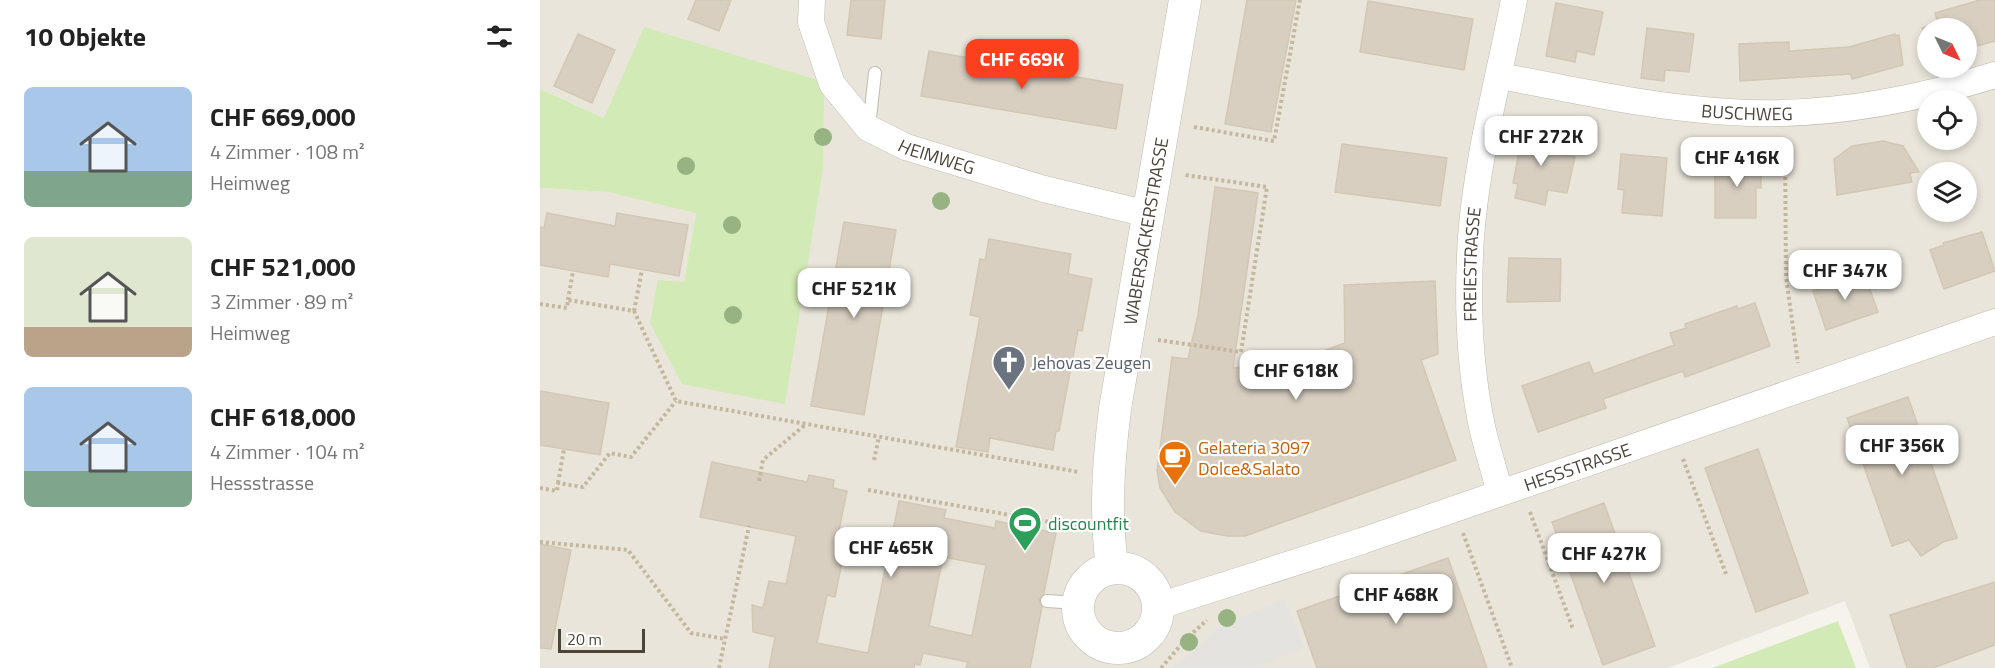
<!DOCTYPE html>
<html lang="de">
<head>
<meta charset="utf-8">
<style>
  body { margin:0; font-family:"Titillium Web",sans-serif; background:#f6f6f6; color:#222; height:100vh; display:flex; flex-direction:column; font-size:22px; white-space:nowrap }
  * { box-sizing:border-box; margin:0 }
  p { font-size:20px; color:#767676 }
  .icon { flex:none; width:33px; height:33px; fill:none; stroke:currentColor; stroke-width:2; stroke-linecap:round; stroke-linejoin:round }
  .map { position:relative; flex:1; overflow:hidden }
  .panel { display:flex; flex-direction:column; background:#fff; width:540px }
  .panel>* { flex:none }
  .needle { width:39px; rotate:133deg }
  .buttons { position:absolute; left:1377px; top:18px; display:grid; gap:12px }
  .buttons a { display:grid; place-items:center; width:60px; height:60px; border-radius:50%; background:#fff; box-shadow:0 3px 9px #0003; font-size:30px }
  .scale { position:absolute; left:18px; bottom:15px; width:87px; box-sizing:border-box; padding-left:6px; border:3px solid #4b4439; border-top:0; font-size:16px; line-height:21px; white-space:nowrap; color:#4b4439; -webkit-text-stroke:4px #fff; paint-order:stroke }
  .price { position:absolute; translate:-50% -51px; padding:0 14px; border-radius:12px; background:#fff; color:#222; font-size:20px; line-height:39px; filter:drop-shadow(0 2px 3px #0008) }
  .price::after { content:''; position:absolute; left:50%; top:36px; width:18px; height:14px; margin-left:-9px; background:inherit; clip-path:polygon(0 0,100% 0,50% 100%) }
  .price.active { background:#fc3f1d; color:#fff }
  ul { padding:0; list-style:none }
  li { display:flex; align-items:center; gap:18px; height:150px; padding:0 24px }
  li span { display:grid; place-items:center; flex:none; width:168px; height:120px; border-radius:9px; color:#555 }
  li>.icon { margin-inline-start:auto }
  span .icon { width:72px; height:72px; fill:#fffc; stroke-width:1 }
  li b { font-size:26px }
  h2 { display:flex; justify-content:space-between; align-items:center; height:72px; padding:0 24px; font-size:26px }
  main { display:flex; flex:1; min-height:0 }
  .map>svg:first-child { display:block }
  .residential { fill:#eae5da; fill-rule:evenodd }
  .green { fill:#d2eab5 }
  .parking { fill:#e5e3e0 }
  .building { fill:#d8cfc1; stroke:#d3c7b4; stroke-width:1.5; fill-rule:evenodd }
  .lines { fill:none; stroke-linecap:round; stroke-linejoin:round }
  .service-casing { stroke:#c2bbae; stroke-width:14 }
  .minor-casing { stroke:#c2bbae; stroke-width:27 }
  .tertiary-casing { stroke:#c2bbae; stroke-width:33 }
  .path { stroke:#c4b79f; stroke-width:4; stroke-dasharray:3 3; stroke-linecap:butt }
  .service { stroke:#fff; stroke-width:12 }
  .minor { stroke:#fff; stroke-width:26 }
  .tertiary { stroke:#fff; stroke-width:32 }
  .tree { fill:#97b381 }
  .labels { text-anchor:middle; dominant-baseline:central; stroke-width:4.5; stroke-linejoin:round; paint-order:stroke }
  .street-label { font-size:18px; fill:#4b4439; stroke:#fff }
  .worship-label { font-size:18px; fill:#5b616d; stroke:#fff; text-anchor:start }
  .food-label { font-size:18px; fill:#c56008; stroke:#fff; text-anchor:start }
  .leisure-label { font-size:18px; fill:#27864d; stroke:#fff; text-anchor:start }
</style>
</head>
<body>
<main>
<section class="panel">
<h2>10 Objekte<svg class="icon" aria-label="filters" viewBox="0 0 24 24"><path d="M4 7h16M4 17h16"/><circle cx="9" cy="7" r="2"/><circle cx="15" cy="17" r="2"/></svg></h2>
<ul>
<li><span style="background:linear-gradient(#a9c7e8 70%,#7fa58c 0)"><svg class="icon" aria-label="home" viewBox="0 0 24 24"><path d="M3 11l9-7 9 7M6 9v11h12V9"/></svg></span><div><b>CHF 669,000</b><p>4 Zimmer · 108 m²</p><p>Heimweg</p></div></li>
<li><span style="background:linear-gradient(#dfe7d0 75%,#b9a48a 0)"><svg class="icon" aria-label="home" viewBox="0 0 24 24"><path d="M3 11l9-7 9 7M6 9v11h12V9"/></svg></span><div><b>CHF 521,000</b><p>3 Zimmer · 89 m²</p><p>Heimweg</p></div></li>
<li><span style="background:linear-gradient(#a9c7e8 70%,#7fa58c 0)"><svg class="icon" aria-label="home" viewBox="0 0 24 24"><path d="M3 11l9-7 9 7M6 9v11h12V9"/></svg></span><div><b>CHF 618,000</b><p>4 Zimmer · 104 m²</p><p>Hessstrasse</p></div></li>
</ul>
</section>
<div class="map">
<svg width="1455" height="668" viewBox="0 0 1455 668">
  <rect width="100%" height="100%" fill="#f6f3ec"/>
  <!-- residential -->
  <path class="residential" d="M0 0H1455V668H1330L1305 601 1128 668H0V188L68 192 156 212 144 282 110 323 283 168 64 118 0 89ZM1388 28H1426V68H1388ZM1388 100H1426V140H1388ZM1388 172H1426V212H1388Z"/>
  <!-- green -->
  <path class="green" d="M104 27 284 82 283 168 245 404 142 384 110 323 118 280 144 282 156 213 68 192 0 188V89L64 118Z
    M1298 621 1316 668H1172Z"/>
  <!-- parking -->
  <path class="parking" d="M745 598 764 648 712 668H634L682 626Z"/>
  <!-- building -->
  <path class="building" d="M156 0H191L179 31 148 19Z
    M311 0H345L341 39 307 35Z
    M707 0H756L731 132 685 124Z
    M1440 0H1455V41L1426 49V28H1388V47L1382 28 1398 23 1395 13Z
    M828 1 933 19 924 70 820 52Z
    M1016 3 1063 12 1054 55 1037 51 1035 62 1006 56Z
    M1107 28 1154 34 1149 72 1125 70 1124 81 1101 78Z
    M38 34 75 50 52 103 14 86Z
    M1355 34V36L1359 35 1363 65 1312 79 1311 74 1200 81 1199 44 1249 42V51L1309 47Z
    M389 51 583 85 576 129 381 96Z
    M984 127 1020 134 1016 153 1035 157 1027 193 1008 190 1005 205 975 198 978 184 973 183Z
    M1343 141 1363 146 1379 172 1370 173 1372 182 1297 195 1294 159 1312 146Z
    M802 144 907 158 900 206 795 192Z
    M1081 154 1127 158 1122 216 1082 213 1084 190 1078 189Z
    M1175 160 1221 161V188H1216V218H1175Z
    M675 187 718 193 693 368 748 364 805 343 804 285 895 281 898 354 881 360 916 460 705 536H687L661 531 635 512 620 488 617 471 632 357 648 359 658 315Z
    M7 213 75 226 77 213 148 225 139 276 70 264 68 277 0 265V227L4 228Z
    M304 222 356 230 324 415 271 406Z
    M1442 232 1455 271 1404 289 1390 250 1404 245 1403 243Z
    M449 239 531 254 528 274 552 279 542 331 538 330 519 431H516L513 450 450 438 448 452 416 447 440 317 430 315 440 259 445 260Z
    M969 258 1021 259 1020 301 967 302Z
    M1324 273 1338 312 1286 330 1273 291 1289 285 1288 283Z
    M1215 303 1230 346 1145 377 1143 371 1063 399 1066 408 998 432 982 386 1049 362 1054 374 1134 345 1130 333 1146 328 1145 324 1197 306 1198 309Z
    M0 391 69 403 60 455 0 445Z
    M1368 397 1417 538 1403 542 1381 556 1369 540 1352 546 1307 418Z
    M1218 449 1268 593 1216 612 1165 468Z
    M172 462 267 482 269 475 294 480 293 488 307 491 297 540 306 542 295 597 287 595 277 643 328 653 359 501 406 510 404 518 455 528 456 521 516 533 504 593 499 600 502 607 490 668H426L428 662 383 653 380 665 375 664 374 668H229L235 637 213 632 212 605 223 608 229 581 246 584 256 536 160 517ZM403 557 446 565 432 636 389 626Z
    M1064 503 1115 646 1063 665 1012 522Z
    M0 544 31 550 11 649 0 648Z
    M908 558 947 668H777L757 611Z
    M1455 582V645L1393 668H1367L1350 615Z"/>
  <g class="lines">
    <!-- service casing -->
    <g class="service-casing">
      <path id="service" d="M329 127 335 73
        M507 601 538 603"/>
    </g>
    <!-- minor casing -->
    <g class="minor-casing">
      <g id="minor">
        <path id="s1" d="M272 0 271 22 292 84 328 128 366 147 504 189 608 214"/>
        <path id="s2" d="M960 76C1036 90 1112 108 1190 112 1280 118 1369 102 1455 75"/>
        <path id="s3" d="M960 493C954 469 946 446 941 422 929 362 927 298 931 237 937 157 959 78 974 0"/>
        <path id="s4" d="M619 606 822 541 1455 322"/>
      </g>
    </g>
    <!-- tertiary casing -->
    <g class="tertiary-casing">
      <g id="tertiary">
        <circle cx="578" cy="608" r="40"/>
        <path id="s5" d="M572 568C565 512 568 465 575 409L645 0"/>
      </g>
    </g>
    <!-- path -->
    <path class="path" d="M654 127 734 141 760 0
      M1245 141 1246 277 1258 363
      M28 300 33 271
      M0 304 27 308 28 300 94 311 136 401 539 472
      M94 311 102 270
      M618 340 701 352 727 187 645 175
      M1143 459 1186 574
      M334 460 339 437
      M219 481 223 460 265 425
      M18 483 24 449
      M0 488 17 491 18 483 43 487 70 453 91 457 136 401
      M328 490 538 527
      M990 512 1033 629
      M923 533 972 668
      M0 542 88 550 151 633 185 639
      M179 668 209 526
      M621 668 646 639 667 620"/>
    <!-- service -->
    <use href="#service" class="service"/>
    <!-- minor -->
    <use href="#minor" class="minor"/>
    <!-- tertiary -->
    <use href="#tertiary" class="tertiary"/>
  </g>
  <!-- trees -->
  <g class="tree">
    <circle cx="283" cy="137" r="9"/>
    <circle cx="146" cy="166" r="9"/>
    <circle cx="401" cy="201" r="9"/>
    <circle cx="192" cy="225" r="9"/>
    <circle cx="193" cy="315" r="9"/>
    <circle cx="687" cy="618" r="9"/>
    <circle cx="649" cy="642" r="9"/>
  </g>
  <!-- icons -->
  <defs>
    <g id="church-pin" transform="scale(1.725)"><path d="M0 17L-7.5 6A9.5 9.5 0 1 1 7.5 6Z" fill="#6b7280" stroke="#fff"/><path d="M-1.2-6h2.4v3.5h3.3v2.4h-3.3V6h-2.4V-.1h-3.3v-2.4h3.3Z" fill="#fff"/></g>
    <g id="cafe-pin" transform="scale(1.725)"><path d="M0 17L-7.5 6A9.5 9.5 0 1 1 7.5 6Z" fill="#e8710a" stroke="#fff"/><path d="M-5.5-4.5H6V0H3Q3 3.5 0 3.5H-2.5Q-5.5 3.5-5.5 0ZM3-3.2v2h1.7v-2ZM-6 4.5H4V6H-6Z" fill="#fff"/></g>
    <g id="stadium-pin" transform="scale(1.725)"><path d="M0 17L-7.5 6A9.5 9.5 0 1 1 7.5 6Z" fill="#2e9e5b" stroke="#fff"/><path d="M0-5a6.5 5 0 1 0 0 10a6.5 5 0 1 0 0-10ZM-3.5-1.8h7v3.6h-7Z" fill="#fff"/></g>
  </defs>
  <g fill-rule="evenodd">
    <use href="#church-pin" x="469" y="362"/>
    <use href="#cafe-pin" x="635" y="457"/>
    <use href="#stadium-pin" x="485" y="523"/>
  </g>
  <g class="labels">
    <!-- street labels -->
    <g class="street-label">
      <text stroke="none"><textPath href="#s2" startOffset="250">BUSCHWEG</textPath></text>
      <text stroke="none"><textPath href="#s1" startOffset="219">HEIMWEG</textPath></text>
      <text stroke="none"><textPath href="#s5" startOffset="340">WABERSACKERSTRASSE</textPath></text>
      <text stroke="none"><textPath href="#s3" startOffset="232">FREIESTRASSE</textPath></text>
      <text stroke="none"><textPath href="#s4" startOffset="441">HESSSTRASSE</textPath></text>
    </g>
    <!-- worship labels -->
    <g class="worship-label">
      <text x="492" y="362">Jehovas Zeugen</text>
    </g>
    <!-- food labels -->
    <g class="food-label">
      <text x="658" y="447">Gelateria 3097<tspan x="658" dy="21">Dolce&amp;Salato</tspan></text>
    </g>
    <!-- leisure labels -->
    <g class="leisure-label">
      <text x="508" y="523">discountfit</text>
    </g>
  </g>
</svg>
<div class="buttons">
<a><svg class="needle" viewBox="-14 -14 28 28"><path d="M0-13l5 13h-10z" fill="#e53935"/><path d="M0 13l5-13h-10z" fill="#767676"/></svg></a>
<a><svg class="icon" aria-label="locate" viewBox="0 0 24 24"><circle cx="12" cy="12" r="6"/><path d="M12 2v4M12 18v4M2 12h4M18 12h4"/></svg></a>
<a><svg class="icon" aria-label="layers" viewBox="0 0 24 24"><path d="M12 4l9 5-9 5-9-5zM3 14l9 5 9-5"/></svg></a>
</div>
<div class="scale">20 m</div>
<b class="price active" style="left:482px;top:90px">CHF 669K</b>
<b class="price" style="left:1001px;top:167px">CHF 272K</b>
<b class="price" style="left:1197px;top:188px">CHF 416K</b>
<b class="price" style="left:1305px;top:301px">CHF 347K</b>
<b class="price" style="left:314px;top:319px">CHF 521K</b>
<b class="price" style="left:756px;top:401px">CHF 618K</b>
<b class="price" style="left:1362px;top:476px">CHF 356K</b>
<b class="price" style="left:351px;top:578px">CHF 465K</b>
<b class="price" style="left:1064px;top:584px">CHF 427K</b>
<b class="price" style="left:856px;top:625px">CHF 468K</b>
</div>
</main>
</body>
</html>
